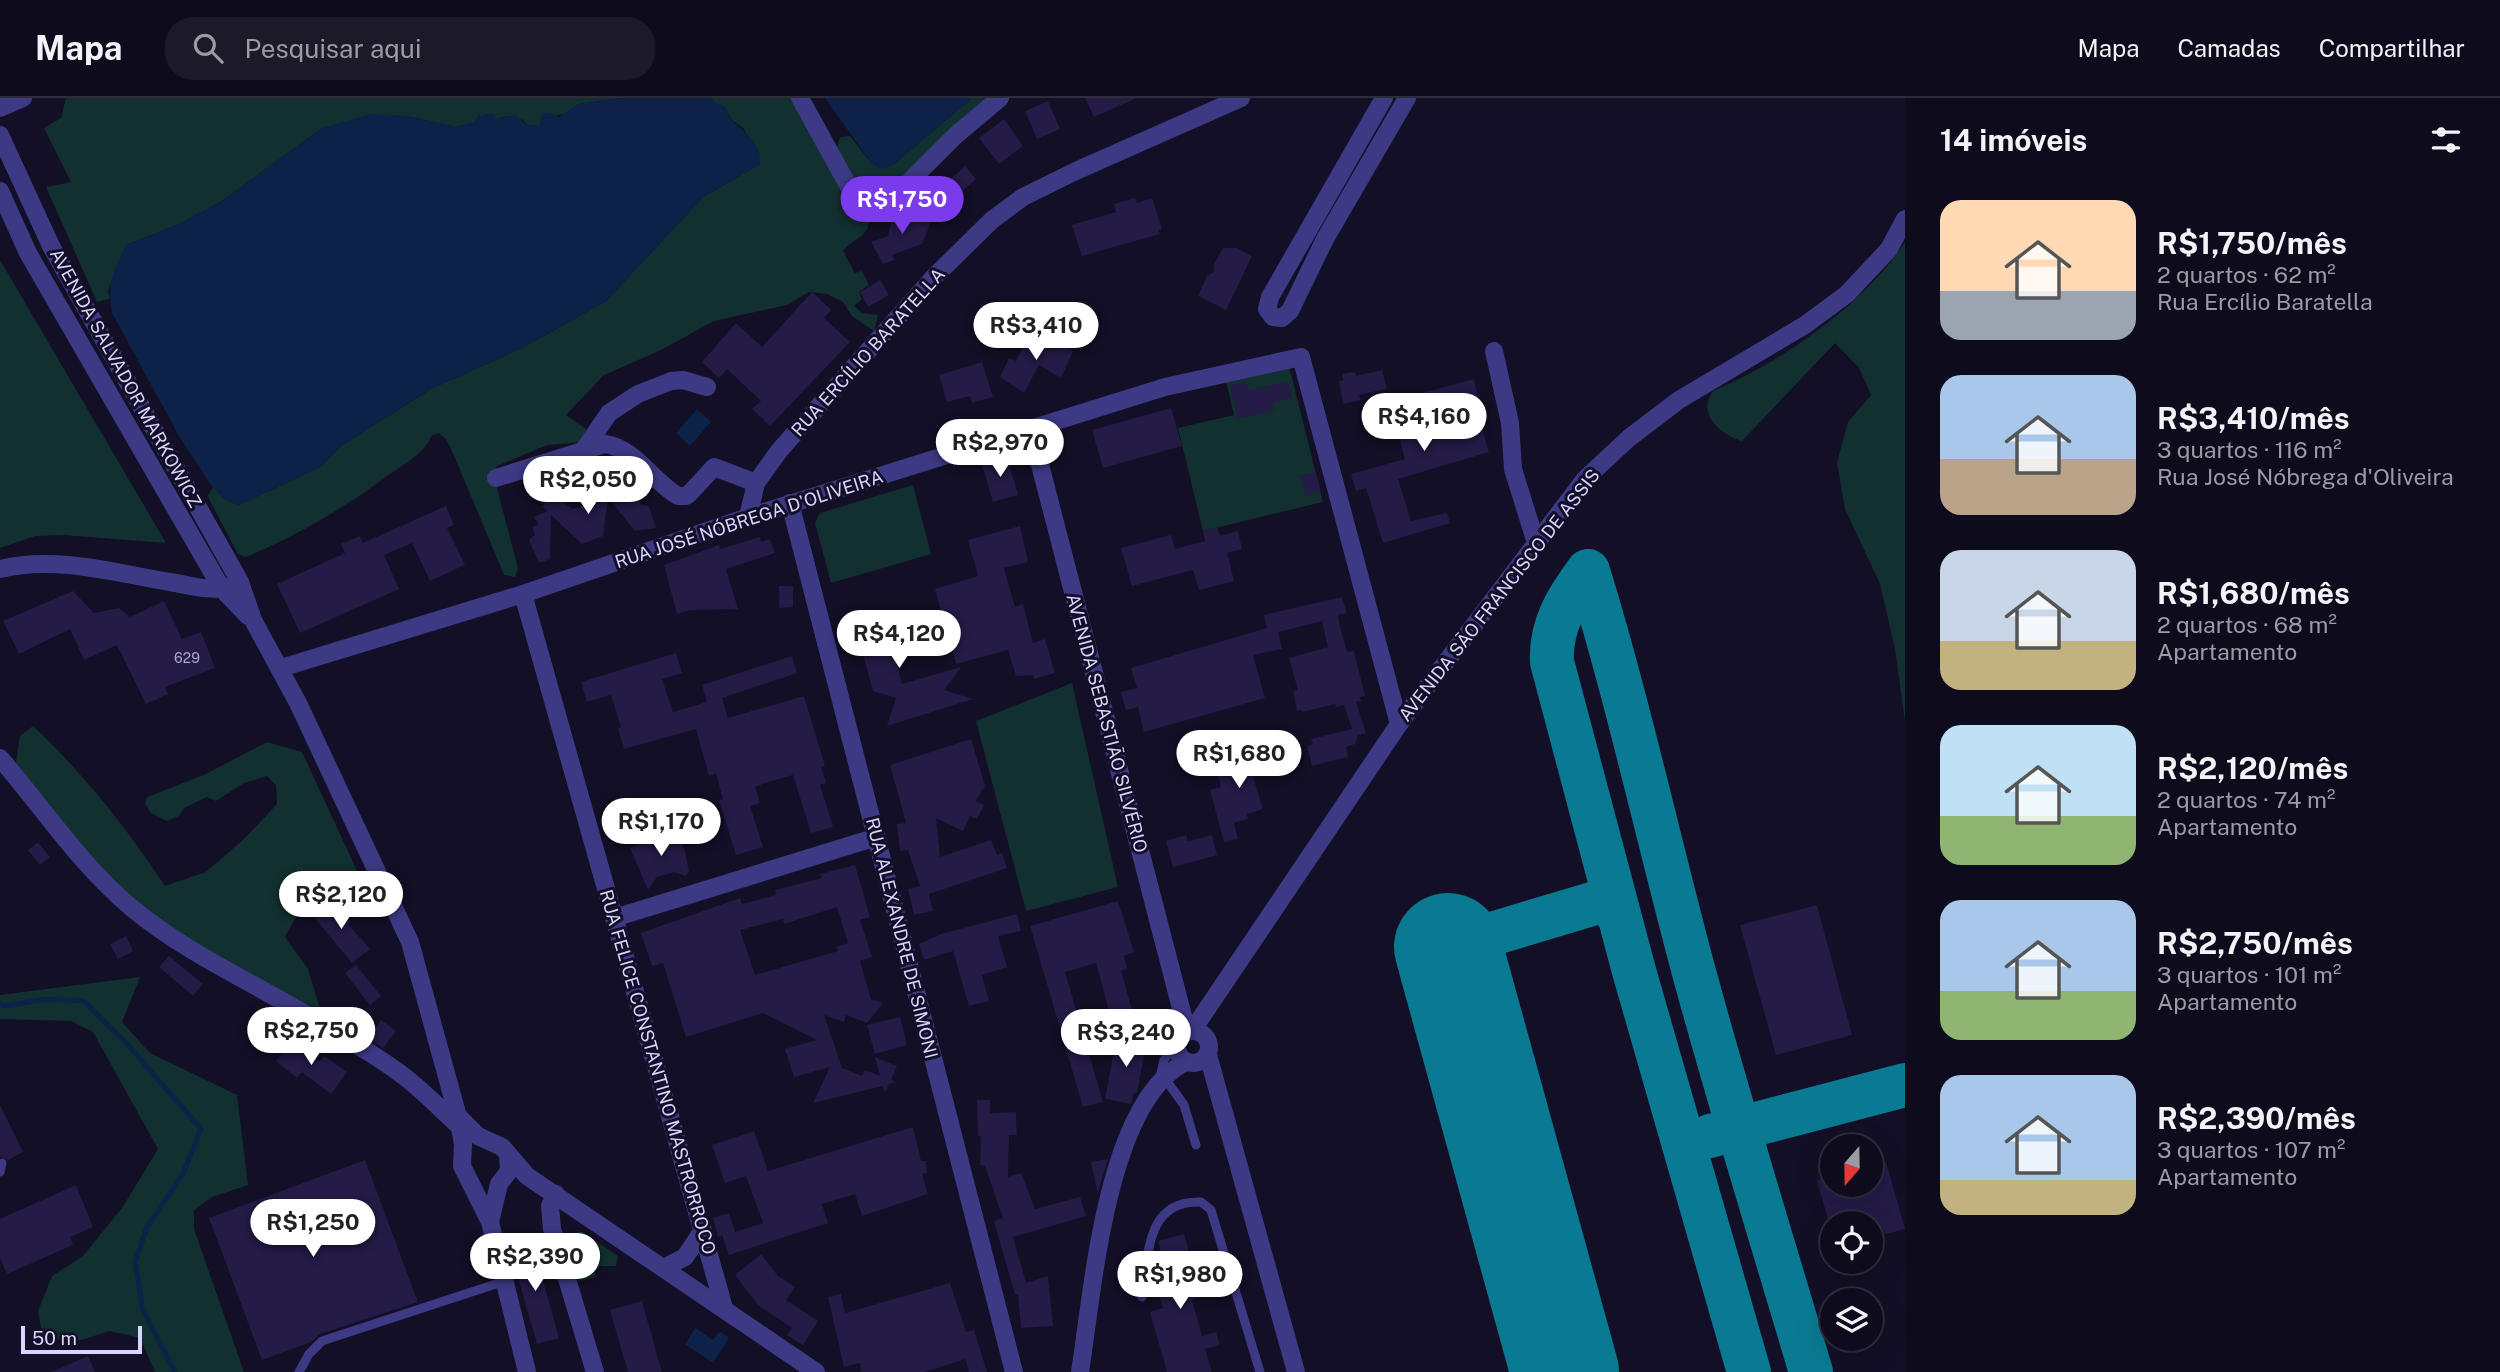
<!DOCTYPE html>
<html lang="pt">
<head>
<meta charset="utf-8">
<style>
  body { margin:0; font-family:"Public Sans",sans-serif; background:#1c1929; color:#f1f3f6; height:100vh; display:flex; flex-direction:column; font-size:26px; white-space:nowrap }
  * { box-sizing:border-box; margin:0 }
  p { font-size:23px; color:#9b9ba3 }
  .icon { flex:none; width:38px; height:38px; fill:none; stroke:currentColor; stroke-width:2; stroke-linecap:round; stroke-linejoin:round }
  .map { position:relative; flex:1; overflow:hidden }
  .sheet { display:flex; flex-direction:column; background:#0e0b1c; width:595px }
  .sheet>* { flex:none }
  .needle { width:46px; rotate:200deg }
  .controls { position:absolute; left:1820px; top:1036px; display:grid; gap:14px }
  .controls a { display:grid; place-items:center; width:63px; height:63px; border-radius:50%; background:#0e0b1c; box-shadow:0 7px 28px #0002,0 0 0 2px #2e2b3b; font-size:35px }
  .scale { position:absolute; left:21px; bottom:18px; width:121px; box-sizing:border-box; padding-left:7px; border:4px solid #d9d4ff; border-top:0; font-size:19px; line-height:24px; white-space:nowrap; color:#d9d4ff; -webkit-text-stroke:5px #130f26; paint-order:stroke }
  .price { position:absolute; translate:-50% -60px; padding:0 16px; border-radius:24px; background:#fff; color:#222; font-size:23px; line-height:46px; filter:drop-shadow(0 2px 4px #0008) }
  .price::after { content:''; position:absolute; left:50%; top:42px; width:21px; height:16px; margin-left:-10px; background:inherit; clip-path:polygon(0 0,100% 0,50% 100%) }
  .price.active { background:#7c3aed; color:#fff }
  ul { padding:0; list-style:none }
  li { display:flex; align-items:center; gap:21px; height:175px; padding:0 35px }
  li span { display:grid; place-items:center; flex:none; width:196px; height:140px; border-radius:21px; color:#555 }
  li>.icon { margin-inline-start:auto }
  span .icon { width:84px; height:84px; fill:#fffc; stroke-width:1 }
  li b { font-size:30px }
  h2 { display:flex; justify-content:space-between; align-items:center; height:84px; padding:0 35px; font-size:30px }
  header { display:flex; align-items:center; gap:42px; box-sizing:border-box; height:98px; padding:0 35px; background:#0e0b1c; border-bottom:2px solid #2e2b3b }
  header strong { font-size:33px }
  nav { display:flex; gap:38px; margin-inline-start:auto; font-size:24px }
  .search { width:490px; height:63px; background:#1c1929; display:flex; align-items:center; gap:18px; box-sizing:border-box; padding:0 24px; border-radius:28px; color:#9b9ba3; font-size:26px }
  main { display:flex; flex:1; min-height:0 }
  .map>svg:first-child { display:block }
  .green { fill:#12302f }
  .water { fill:#0c2248 }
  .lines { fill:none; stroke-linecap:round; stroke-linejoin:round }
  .stream { stroke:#0c2248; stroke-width:5 }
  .taxiway { stroke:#0a7a92; stroke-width:44 }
  .runway { stroke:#0a7a92; stroke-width:108 }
  .building { fill:#241b47; fill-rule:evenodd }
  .service { stroke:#3d3a85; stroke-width:9 }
  .minor { stroke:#3d3a85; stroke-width:18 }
  .tertiary { stroke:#3d3a85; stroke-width:18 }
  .labels { text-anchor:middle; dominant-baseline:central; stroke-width:6; stroke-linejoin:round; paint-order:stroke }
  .number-label { font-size:14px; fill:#aca6d1 }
  .street-label { font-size:18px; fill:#d9d4ff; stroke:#130f26 }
</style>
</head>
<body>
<header>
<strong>Mapa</strong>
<div class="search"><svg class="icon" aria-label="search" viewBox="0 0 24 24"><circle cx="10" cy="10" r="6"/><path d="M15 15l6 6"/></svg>Pesquisar aqui</div>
<nav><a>Mapa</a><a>Camadas</a><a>Compartilhar</a></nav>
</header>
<main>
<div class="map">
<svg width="1905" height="1274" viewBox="0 0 1905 1274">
  <rect width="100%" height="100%" fill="#130f26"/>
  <!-- green -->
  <path class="green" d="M66 0H622L579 6 567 15 543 21 540 28 527 27 523 22 507 18 497 21 483 20 474 25 455 29 407 18 322 30 222 103 179 126 126 147 108 193 110 201 97 204 46 89 71 84 44 30 61 20Z
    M711 0H796L846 100 855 109 868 114C874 139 854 138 843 153L855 175 862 173 869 187 859 194 862 201 854 208 862 215 878 217 874 233 852 218 843 204 827 196 809 194 787 207 714 223 661 252 604 277 566 317 586 331 583 344 547 347 497 368 493 375 518 470 515 479 504 477 453 355 446 341 439 335 432 337C425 355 406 365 390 376 344 410 299 437 246 459L238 456 210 403 208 398 213 389 225 401 239 407 322 368 341 348 431 291 526 248 606 203 703 99 760 66 744 31 731 21 725 10 715 5Z
    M972 0H992L888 91 866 94 856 87 836 55 840 39 850 38 872 66 893 67Z
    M1905 144V624L1895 551 1880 486 1845 411 1837 364 1848 324 1871 297 1859 270 1835 245 1742 343C1721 337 1696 316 1713 293 1780 265 1865 206 1905 144Z
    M0 162 166 445 63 437 35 438 0 450Z
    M1288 264 1323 404 1203 433 1178 330 1234 317 1225 279Z
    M913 387 931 456 831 485 815 425 820 415Z
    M1072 585 1118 789 1026 813 976 623Z
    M33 628C84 676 126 729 165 788L206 774 244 741 277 706 276 687 267 678 244 685 216 703 207 699 184 710 179 718 167 723 151 715 145 706 147 699 204 677 267 644 302 654 359 777 341 791 304 805 285 839 308 871 321 914 277 899 147 818 90 760 16 665 20 638Z
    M140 879 122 924 150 955 237 997 248 1087 212 1099 194 1112V1131L244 1274H155L140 1240 110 1233 68 1246 42 1235 38 1213 52 1178 83 1158 122 1110 158 1051 93 934 71 923 0 921V897Z
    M577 1134H583L618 1158 616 1168H600L595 1174 596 1179 581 1183 570 1149V1140Z"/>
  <!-- water -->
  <path class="water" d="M622 0H711C715 6 720 5 725 9 728 12 728 17 730 20 743 35 762 43 760 66L703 99 606 203 526 248 431 291 341 348 322 368 239 407 225 401 210 386 179 338 112 215C107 186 113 173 126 147L179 126 222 103 322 30 371 16 407 18 455 29 474 25 479 16 483 19 485 16H494L497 21 515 17 527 27 539 28 543 15H551L559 19 579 6Z
    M825 0H972L893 67 881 71 872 66Z
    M697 311 711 324 690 348 676 335Z
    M695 1230 713 1242 720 1233 729 1240 713 1265 685 1246Z"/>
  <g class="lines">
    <!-- stream -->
    <path class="stream" d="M0 906 4 908 47 901 84 903 128 947 201 1031 183 1076 147 1129 135 1164 143 1212 175 1274"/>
    <!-- taxiway -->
    <path class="taxiway" d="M1588 473C1567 501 1550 528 1552 564L1634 873 1749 1274
      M1588 473C1628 603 1657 736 1692 867 1729 1004 1771 1139 1811 1274
      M1448 849 1602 803 1614 811 1619 819
      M1710 1038 1905 987"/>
    <!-- runway -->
    <path class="runway" d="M1448 849 1565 1274"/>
  </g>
  <!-- building -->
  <path class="building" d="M1085 0H1137L1094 19Z
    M1048 3 1060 31 1037 41 1025 13Z
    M1004 21 1023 48 999 66 979 40Z
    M965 68 976 81 945 108 934 96Z
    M1135 100 1137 105 1152 100 1162 131 1158 132 1160 136 1082 158 1072 127 1116 114 1114 106Z
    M905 114 926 118 930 127 922 146 892 157 895 162 883 166 871 144 888 138 892 121Z
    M1223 150H1236L1252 158 1226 212 1198 198 1207 178 1214 174V166Z
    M880 182 889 197 868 209 860 194Z
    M812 194 831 212 824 220 850 244 770 328 752 311 761 303 727 271 719 280 702 264 736 225 762 249Z
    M1029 236 1056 251 1060 244 1073 253 1061 280 1039 267 1024 295 1000 279 1009 260 1016 263Z
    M982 264 993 299 972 305 970 298 947 304 939 277Z
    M1382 272 1387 291 1359 297 1361 302 1343 306 1339 283 1343 282 1342 276 1355 274 1356 278Z
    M1474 281 1483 327 1481 328 1489 354 1398 381 1411 423 1447 415 1450 425 1383 445 1366 390 1356 393 1351 376 1405 361 1390 304Z
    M1288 283 1292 300 1272 305 1274 312 1238 321 1230 288 1246 284 1248 292Z
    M1171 310 1182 348 1103 370 1092 332Z
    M1007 359 1018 397 993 404 982 366Z
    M1315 374 1321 393 1305 397 1300 377Z
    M611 378 614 386 621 387 622 393 628 392 631 400 637 399 641 407 649 408 656 430 635 433 608 399 603 438 582 446 551 417 550 461 539 465 529 442 535 437 532 429 539 427 534 419 548 413 542 408 545 407 539 399 550 395 573 411 587 406 594 381Z
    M446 408 454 427 447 430 465 467 430 483 412 445 384 457 399 491 300 535 277 486 345 455 341 446 360 438 363 445Z
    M1020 428 1028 464 1004 470 1015 509 1023 506 1033 545 1045 541 1055 575 1034 581 1033 577 1016 578 1008 552 956 566 935 491 978 478 968 442Z
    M1217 429 1220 438 1238 433 1242 451 1227 455 1234 483 1199 492 1193 472 1132 488 1121 450 1171 437 1175 451 1205 443 1203 433Z
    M760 439 761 444 770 441 775 455 726 471 738 511 690 512 677 516 664 467 719 447 720 451Z
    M779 488H793V509L779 510Z
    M73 493 94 515 119 510 130 519 164 503 182 541 201 534 215 570 165 589 168 596 146 606 117 547 84 562 70 531 19 556 3 523Z
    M1342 499 1347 515 1338 517 1339 525 1347 554 1354 553 1365 598 1360 599 1361 603 1356 604 1366 635 1358 637 1355 646 1346 649 1348 659 1312 668 1307 648 1313 646 1311 641 1352 631 1344 607 1336 609 1335 606 1302 614 1301 612 1297 613 1293 593 1298 592 1289 560 1328 549 1322 523 1278 534 1282 551 1253 557 1265 600 1144 634 1138 609 1126 612 1121 594 1137 590 1131 570 1267 530 1264 517Z
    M899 512 908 540 898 542 903 559 895 561 902 586 961 569 944 592 973 601 887 628 896 600 873 593 862 553 855 555 847 528Z
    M676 555 682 575 662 581 673 614 707 604 702 587 792 558 797 575 722 600 728 620 804 598 825 668 821 669 826 685 820 687 833 729 811 735 793 677 768 684 755 689 760 705 750 708 763 749 736 757 719 702 723 701 716 676 709 678 696 631 624 651 618 630 621 629 611 597 587 604 581 584Z
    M971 641 985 688 975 703 984 707 977 721 970 718 963 733 936 720 940 759 991 742 997 757 1002 755 1007 770 929 796 933 813 914 817 908 791 920 788 908 752 900 753 897 726 906 725 890 667Z
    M1271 652 1277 673 1253 679 1263 711 1247 716 1248 721 1234 725 1238 741 1224 744 1210 692 1221 689 1215 667Z
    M680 733 689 773 686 778 674 774 657 779 648 792 630 750Z
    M1186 737 1188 743 1212 737 1217 757 1173 769 1166 743Z
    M38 744 50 759 40 767 28 752Z
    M855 767 870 819 860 822 872 859 860 863 871 901 883 905 867 925 846 917 844 924 824 917 842 970 862 978 865 972 880 978 875 959 897 968 891 982 896 984 889 986 885 995 883 988 813 1005 830 969 794 979 785 951 817 942 763 915 686 939 663 865 652 868 641 835 740 800 742 806 776 797 775 792 822 780 820 776ZM837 809 848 845 836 849 838 853 755 877 740 832 783 821 784 826Z
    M332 801 351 823 348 826 370 851 352 865 313 818Z
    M1118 803 1134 854 1124 858 1127 871 1121 873 1133 915 1111 920 1096 865 1065 874 1103 1004 1083 1009 1030 828Z
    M1817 807 1852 937 1776 957 1740 827Z
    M1017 816 1021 833 998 838 1007 869 982 877 989 903 969 908 953 853 924 862 919 846 941 836Z
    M126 838 133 853 118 861 110 846Z
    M169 858 203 886 193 898 159 869Z
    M356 867 381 898 370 907 345 875Z
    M900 919 907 947 875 956 867 927Z
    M381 922 396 933 383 950 367 940Z
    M1117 936 1147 941 1137 995H1134L1131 1006 1105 1001Z
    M293 942 320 963 324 958 347 974 331 996 302 974 297 980 276 963Z
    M977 1002H990V1015L1016 1014 1017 1037H1009L1008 1079 1021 1075 1035 1111 1080 1099 1086 1118 1013 1139 1026 1185 1048 1178 1053 1228 1021 1230 1018 1196 1015 1197 994 1123 1003 1120 985 1068 980 1067 981 1038H978Z
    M0 1007 23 1054 8 1062 0 1058Z
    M913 1029 921 1063H926L927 1075 922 1076 928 1096 862 1118 855 1096 822 1106 828 1125 729 1157 722 1137 718 1139 713 1120 729 1115 735 1134 763 1125 746 1078 725 1085 712 1047 754 1033 768 1073Z
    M1108 1061 1100 1088 1098 1096 1091 1064Z
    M365 1062 418 1204 320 1236 311 1244 262 1262 209 1120Z
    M1886 1064 1905 1131 1871 1140V1125H1829L1817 1082 1832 1078V1087H1871V1068Z
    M76 1087 93 1129 70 1139 73 1147 7 1176 0 1160V1121Z
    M1184 1136 1202 1199 1192 1202 1202 1238 1216 1234 1220 1247 1205 1251 1212 1274H1167L1150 1214 1163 1210 1152 1173 1153 1168 1164 1165 1158 1143Z
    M532 1143 559 1240 537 1246 512 1158 518 1156 515 1148Z
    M761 1156 778 1178 795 1189 786 1202 818 1223 803 1247 787 1237 792 1230 758 1207 735 1177Z
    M950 1185 966 1234 974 1232 987 1274H969L965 1261 925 1274H861L860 1265 844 1269 828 1199 841 1196 845 1215Z
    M642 1203 659 1264 662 1274H628L622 1254 610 1212Z
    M88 1258 95 1274H51Z"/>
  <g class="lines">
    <!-- service -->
    <path class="service" d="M1177 942 1164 962 1161 975 1184 1007 1196 1047
      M0 1074 2 1065
      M1142 1199C1149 1157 1145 1102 1201 1104L1211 1112 1260 1274
      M299 1274 309 1256 322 1243 505 1183"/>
    <!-- minor -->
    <path class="minor" d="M800 0 854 98 874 109 881 108 893 100 956 37 1000 0
      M1384 0 1270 199 1267 211 1273 219 1282 220 1290 213 1325 141 1407 0
      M0 10 23 0
      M1494 253 1510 325 1513 371 1536 445
      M1031 332 1183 918V935
      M583 353 609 315 638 296 671 283 683 282 707 289
      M496 380 605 346C635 350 653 384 678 398H686L690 395 714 369 756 385
      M790 405 1014 1274
      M748 419 756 385 779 353 934 179 992 122 1023 99 1078 72 1241 0
      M523 496 724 1210
      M281 570 523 496 748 419 1165 289 1301 259 1399 626
      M614 820 877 739
      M1208 957 1296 1274
      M556 1096 550 1108 552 1131 595 1274
      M664 1170 685 1159 703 1132"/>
    <!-- tertiary -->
    <path class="tertiary" d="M0 37 51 148 240 484 253 522 298 605 410 844 458 1019 463 1046 462 1068 490 1124 527 1274
      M0 93 28 155 222 491 248 518
      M0 471C54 457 116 475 170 484 189 487 210 494 228 489
      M0 660C44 711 81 768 133 811 188 856 250 883 310 919 346 941 386 962 417 989 432 1002 446 1016 460 1029
      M1177 949a16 16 0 1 1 32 0a16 16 0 1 1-32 0Z
      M1192 933 1399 626 1585 381 1629 340 1679 302 1805 227 1847 196 1889 151 1905 121
      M459 1019 478 1038 502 1049 527 1078 816 1274
      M490 1124 499 1086 509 1073 508 1056
      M1080 1274C1093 1193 1106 1003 1186 964"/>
  </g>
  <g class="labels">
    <!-- number labels -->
    <g class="number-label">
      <text x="187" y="560">629</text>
    </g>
    <!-- street labels -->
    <g class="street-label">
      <text transform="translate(868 254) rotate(-48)">RUA ERCÍLIO BARATELLA</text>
      <text transform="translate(126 280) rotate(61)">AVENIDA SALVADOR MARKOWICZ</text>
      <text transform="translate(749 421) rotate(-18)">RUA JOSÉ NÓBREGA D'OLIVEIRA</text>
      <text transform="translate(1499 497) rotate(-52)">AVENIDA SÃO FRANCISCO DE ASSIS</text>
      <text transform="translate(1107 625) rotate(75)">AVENIDA SEBASTIÃO SILVÉRIO</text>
      <text transform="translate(902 840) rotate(76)">RUA ALEXANDRE DE SIMONI</text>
      <text transform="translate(658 974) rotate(74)">RUA FELICE CONSTANTINO MASTRORROCO</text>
    </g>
  </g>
</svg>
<div class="controls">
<a><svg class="needle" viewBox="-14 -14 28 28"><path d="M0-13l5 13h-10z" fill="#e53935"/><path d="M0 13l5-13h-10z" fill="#9b9ba3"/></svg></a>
<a><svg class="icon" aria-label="locate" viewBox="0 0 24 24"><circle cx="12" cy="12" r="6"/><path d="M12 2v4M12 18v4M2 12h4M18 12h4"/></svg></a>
<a><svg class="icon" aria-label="layers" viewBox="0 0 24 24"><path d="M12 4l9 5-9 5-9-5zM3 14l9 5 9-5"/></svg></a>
</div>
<div class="scale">50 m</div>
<b class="price active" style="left:902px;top:138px">R$1,750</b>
<b class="price" style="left:1036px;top:264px">R$3,410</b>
<b class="price" style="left:1424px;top:355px">R$4,160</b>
<b class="price" style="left:1000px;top:381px">R$2,970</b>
<b class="price" style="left:588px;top:418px">R$2,050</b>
<b class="price" style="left:899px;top:572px">R$4,120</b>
<b class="price" style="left:1239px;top:692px">R$1,680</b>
<b class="price" style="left:661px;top:760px">R$1,170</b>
<b class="price" style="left:341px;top:833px">R$2,120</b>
<b class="price" style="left:311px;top:969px">R$2,750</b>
<b class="price" style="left:1126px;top:971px">R$3,240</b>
<b class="price" style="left:313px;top:1161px">R$1,250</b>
<b class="price" style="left:535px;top:1195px">R$2,390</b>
<b class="price" style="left:1180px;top:1213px">R$1,980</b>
</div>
<section class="sheet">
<h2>14 imóveis<svg class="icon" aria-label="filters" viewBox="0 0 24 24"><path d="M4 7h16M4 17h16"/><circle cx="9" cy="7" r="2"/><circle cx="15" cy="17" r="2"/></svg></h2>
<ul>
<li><span style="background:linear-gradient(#ffd9b3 65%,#9aa5b1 0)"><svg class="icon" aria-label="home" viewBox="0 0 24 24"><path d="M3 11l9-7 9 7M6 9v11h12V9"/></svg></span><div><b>R$1,750/mês</b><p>2 quartos · 62 m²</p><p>Rua Ercílio Baratella</p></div></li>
<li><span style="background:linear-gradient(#a9c7e8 60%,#b9a48a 0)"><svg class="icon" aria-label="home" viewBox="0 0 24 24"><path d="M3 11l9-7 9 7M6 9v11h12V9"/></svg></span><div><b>R$3,410/mês</b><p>3 quartos · 116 m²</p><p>Rua José Nóbrega d'Oliveira</p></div></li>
<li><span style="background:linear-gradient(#c9d6e8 65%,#c2b280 0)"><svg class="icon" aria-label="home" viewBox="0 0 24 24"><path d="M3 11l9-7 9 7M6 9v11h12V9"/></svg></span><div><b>R$1,680/mês</b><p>2 quartos · 68 m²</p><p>Apartamento</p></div></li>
<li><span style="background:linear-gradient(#bfe0f5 65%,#8fb573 0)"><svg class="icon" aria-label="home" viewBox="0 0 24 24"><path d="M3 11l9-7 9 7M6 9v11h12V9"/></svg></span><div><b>R$2,120/mês</b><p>2 quartos · 74 m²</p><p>Apartamento</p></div></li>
<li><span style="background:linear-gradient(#a9c7e8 65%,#8fb573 0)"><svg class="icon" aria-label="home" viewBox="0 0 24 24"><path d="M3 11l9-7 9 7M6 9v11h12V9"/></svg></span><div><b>R$2,750/mês</b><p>3 quartos · 101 m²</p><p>Apartamento</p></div></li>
<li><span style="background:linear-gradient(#a9c7e8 75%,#c2b280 0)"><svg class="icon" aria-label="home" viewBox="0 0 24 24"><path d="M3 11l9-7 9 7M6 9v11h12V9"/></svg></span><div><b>R$2,390/mês</b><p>3 quartos · 107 m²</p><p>Apartamento</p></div></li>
</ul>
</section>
</main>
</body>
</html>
